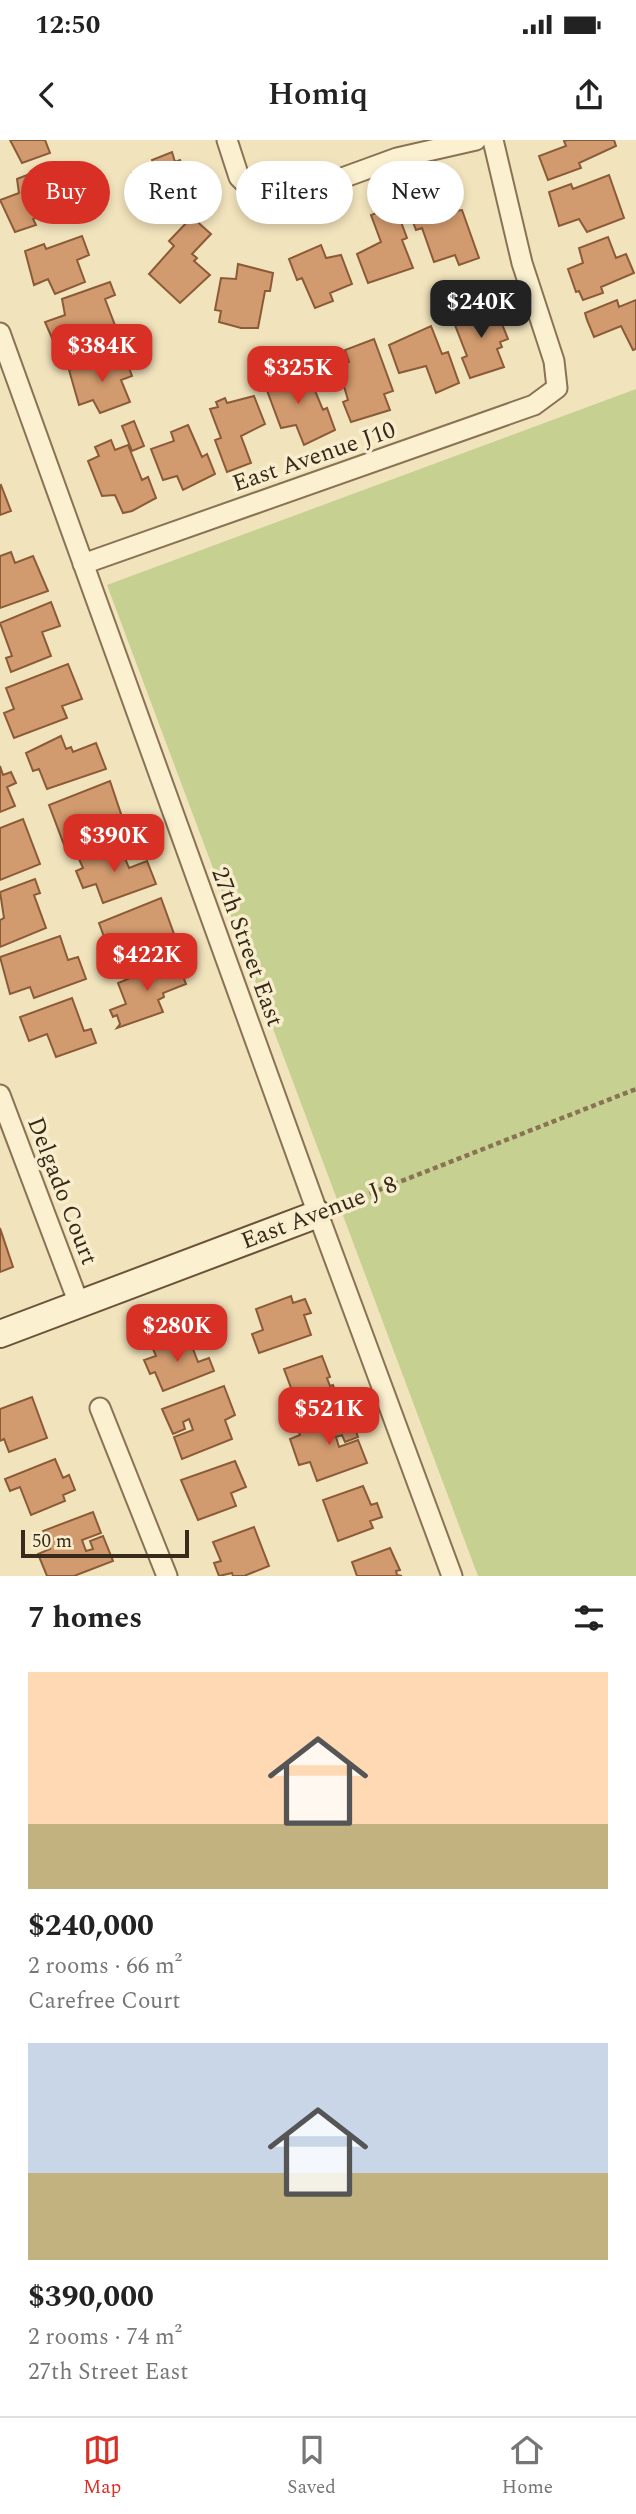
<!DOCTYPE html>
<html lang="en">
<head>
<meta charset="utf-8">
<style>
  body { margin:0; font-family:Spectral,serif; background:#f6f6f6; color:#222; height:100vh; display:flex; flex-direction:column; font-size:26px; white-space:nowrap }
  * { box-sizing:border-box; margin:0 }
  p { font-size:23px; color:#767676 }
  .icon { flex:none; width:38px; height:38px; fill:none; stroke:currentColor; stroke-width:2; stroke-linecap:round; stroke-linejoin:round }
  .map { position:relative; height:1436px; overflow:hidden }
  .drawer { display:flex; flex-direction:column; background:#fff; flex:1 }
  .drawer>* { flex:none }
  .top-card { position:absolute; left:21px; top:21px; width:595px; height:63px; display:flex; gap:14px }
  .scale { position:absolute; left:21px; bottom:18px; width:168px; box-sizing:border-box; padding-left:7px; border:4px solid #382a1a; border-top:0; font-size:19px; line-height:24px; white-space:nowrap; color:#382a1a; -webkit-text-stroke:5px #f8edcc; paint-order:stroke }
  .price { position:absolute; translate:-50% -60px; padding:0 16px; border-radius:14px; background:#d93025; color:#fff; font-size:23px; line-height:46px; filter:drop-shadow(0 2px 4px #0008) }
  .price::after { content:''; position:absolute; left:50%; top:42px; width:21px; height:16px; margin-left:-10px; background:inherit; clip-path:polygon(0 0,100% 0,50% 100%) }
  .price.selected { background:#222; color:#fff }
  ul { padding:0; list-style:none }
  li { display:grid; align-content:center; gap:14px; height:371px; padding:0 28px }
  li span { display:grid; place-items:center; height:217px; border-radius:0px; color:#555 }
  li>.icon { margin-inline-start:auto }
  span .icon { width:126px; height:126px; fill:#fffc; stroke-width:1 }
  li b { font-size:30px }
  h2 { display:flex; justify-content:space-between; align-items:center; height:84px; padding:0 28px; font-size:30px }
  .pill { padding:0 24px; border-radius:32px; background:#fff; box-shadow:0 4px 10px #0003; font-size:24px; line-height:63px }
  .pill.selected { background:#d93025; color:#fff }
  .status { display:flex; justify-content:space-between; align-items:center; height:49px; padding:0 35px; background:#fff; direction:ltr }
  .status svg { height:19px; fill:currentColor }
  header { display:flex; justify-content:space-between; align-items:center; height:91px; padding:0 28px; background:#fff; font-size:32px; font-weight:600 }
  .tab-bar { display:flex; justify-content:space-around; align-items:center; height:98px; border-top:2px solid #e0e0e0; background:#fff; font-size:19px; color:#767676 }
  .tab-bar a { display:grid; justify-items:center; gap:4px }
  .tab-bar .selected { color:#d93025 }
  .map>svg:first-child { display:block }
  .green { fill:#c6d090 }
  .building { fill:#d29b6f; stroke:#8b5b38; stroke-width:2 }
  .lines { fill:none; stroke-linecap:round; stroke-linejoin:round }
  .street-casing { stroke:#8a7254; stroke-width:23 }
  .secondary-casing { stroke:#6c5338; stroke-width:30 }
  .path { stroke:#8a7254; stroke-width:4.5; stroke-dasharray:5 3.5; stroke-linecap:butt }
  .street { stroke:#fbf0d0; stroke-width:19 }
  .secondary { stroke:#fbf0d0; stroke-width:26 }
  .labels { text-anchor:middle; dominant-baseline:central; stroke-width:7; stroke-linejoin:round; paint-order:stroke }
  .street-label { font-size:24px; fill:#382a1a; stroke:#f8edcc }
</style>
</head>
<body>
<div class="status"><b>12:50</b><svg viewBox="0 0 49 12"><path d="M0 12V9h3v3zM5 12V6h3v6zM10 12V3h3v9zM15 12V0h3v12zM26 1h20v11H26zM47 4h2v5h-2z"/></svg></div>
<header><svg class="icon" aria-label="back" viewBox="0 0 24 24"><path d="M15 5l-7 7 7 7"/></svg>Homiq<svg class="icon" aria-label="share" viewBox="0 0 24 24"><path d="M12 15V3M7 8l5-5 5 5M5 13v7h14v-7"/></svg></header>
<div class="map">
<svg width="636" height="1436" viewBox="0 0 636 1436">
  <rect width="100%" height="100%" fill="#f1e3bc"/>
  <!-- green -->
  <path class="green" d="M636 249V1436H478L107 445Z"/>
  <!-- building -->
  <path class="building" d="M10 0H45L50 13 22 23Z
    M567 0H614L616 6 579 23 581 28 548 40 539 16 566 6 564 1Z
    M172 12 175 22 180 20 188 44 174 49 176 65 147 75 132 33 154 25 152 20Z
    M53 25 57 34 68 30 76 51 64 55 68 66 33 79 36 85 15 92 0 60 19 53 17 39Z
    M609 35 624 78 587 92 579 79 559 86 549 52 571 44 573 49Z
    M441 53 448 72 462 70 479 118 459 125 455 115 434 122 422 88 416 90 408 69Z
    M395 66 407 98 402 100 413 128 368 143 357 114 381 102 371 75Z
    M192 77 211 94 192 114 197 118 194 121 210 135 180 163 149 134 174 106 169 101Z
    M82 96 89 115 77 120 85 142 55 154 48 139 34 145 25 111 44 104 46 109Z
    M608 97 616 118 626 114 634 133 601 147 603 153 583 160 579 151 576 152 568 129 583 123 579 108Z
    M321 105 326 118 341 115 352 144 330 153 333 161 315 168 302 138 297 140 289 119Z
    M238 124 273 133 270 151H265L258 188H241L219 182 221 171 215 170 221 138 236 139Z
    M110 142 115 155 105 159 116 188 79 201 81 206 59 214 45 182 65 175 62 159Z
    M617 160 619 167 636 160V209L633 210 621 186 594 197 587 180 585 173Z
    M494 164 508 199 500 202 502 207 497 209 504 227 470 238 462 218 467 216 453 180Z
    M431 186 442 214 448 212 459 243 436 253 426 226 399 233 389 205Z
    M374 199 393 251 384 254 390 270 351 282 343 262 348 260 338 226 349 222 345 210Z
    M125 217 132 236 121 240 130 262 100 273 93 260 79 265 69 230 89 223 90 228Z
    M283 229 288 241 308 234 323 270 327 268 335 290 304 305 296 285 281 288 262 237Z
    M254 256 265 284 241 296 251 323 227 332 215 300 221 298 210 269 218 267 216 262 225 258 227 263Z
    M134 281 144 306 132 311 122 286Z
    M188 285 202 317 207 314 215 334 183 350 177 336 163 340 151 309 174 301 171 292Z
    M111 300 115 310 128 305 142 340 148 337 156 358 132 371 123 373 115 355 102 356 88 321 99 316 95 307Z
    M1 345 11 371 0 375V346Z
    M11 412 15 423 33 416 48 451 0 468V416Z
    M51 462 60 486 42 492 51 516 11 532 6 518 12 516 0 483Z
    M68 524 82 559 62 566 67 578 14 598 4 573 14 569 6 548Z
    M61 596 66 609 71 607 73 612 96 603 106 629 47 649 39 629 33 631 26 613Z
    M0 626 3 635 11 632 16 643 7 647 15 666 0 672Z
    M110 641 122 677 105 683 109 694 66 710 49 665Z
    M23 679 40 724 0 740V688Z
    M119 704 129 728 147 721 156 744 103 763 96 744 83 748 76 731 83 728 79 719Z
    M35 739 40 753 34 755 46 788 0 807V780L4 778 0 752Z
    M161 758 174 794 155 801 159 812 106 831 98 809 107 805 99 783Z
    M60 796 68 820 78 817 86 839 34 858 30 847 10 854 0 817Z
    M176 819 186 844 163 853 164 857 158 860 163 872 117 888 120 884 117 875 113 877 110 870 126 864 118 843Z
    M72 858 84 891 91 889 96 903 56 917 47 894 29 901 20 877Z
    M0 1088 13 1127 0 1132Z
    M291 1156 293 1163 305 1159 311 1173 304 1175 311 1195 259 1213 252 1194 263 1190 256 1169Z
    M188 1196 198 1222 209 1218 214 1231 163 1251 155 1232 150 1234 144 1220 156 1216 153 1209Z
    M322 1216 330 1237 327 1238 330 1246 333 1245 337 1256 299 1269 284 1229Z
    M224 1246 235 1275 225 1280 232 1299 182 1319 174 1297 193 1290 189 1279 183 1282 185 1289 173 1294 162 1269Z
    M32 1257 47 1298 9 1312 4 1299 0 1301V1269Z
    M349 1272 358 1297 345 1302 342 1295 336 1297 339 1307 358 1300 367 1323 317 1341 310 1322 299 1325 290 1299 300 1295 298 1290Z
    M55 1319 63 1338 69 1335 75 1350 63 1355 65 1361 31 1375 20 1347 10 1351 5 1339Z
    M235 1321 246 1347 231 1353 236 1366 198 1380 181 1340Z
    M363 1346 371 1365 377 1363 382 1377 370 1381 373 1388 338 1401 323 1360Z
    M93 1372 101 1393 82 1400 86 1411 93 1409 90 1401 103 1396 113 1421 74 1436H47L38 1414 50 1409 43 1391Z
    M254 1387 269 1426 244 1436H233L232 1433 219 1436 214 1423 221 1421 213 1402Z
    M390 1408 400 1430 396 1431 397 1435 402 1436H357L352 1422Z"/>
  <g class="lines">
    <!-- street casing -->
    <g class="street-casing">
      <path id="street" d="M227 0 239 37 261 59 290 57 397 18 476 0
        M0 193 318 1074 452 1436
        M83 424 534 265 557 248 554 221 522 123 493 0
        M0 955 79 1164
        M100 1268 167 1436"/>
    </g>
    <!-- secondary casing -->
    <g class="secondary-casing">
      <path id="secondary" d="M0 1194 318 1074"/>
    </g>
    <!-- path -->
    <path class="path" d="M338 1066 636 949"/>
    <!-- street -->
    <use href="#street" class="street"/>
    <!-- secondary -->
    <use href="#secondary" class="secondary"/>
  </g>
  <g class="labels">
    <!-- street labels -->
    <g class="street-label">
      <text transform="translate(314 317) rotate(-19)">East Avenue J10</text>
      <text transform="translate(247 807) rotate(70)">27th Street East</text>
      <text transform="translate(62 1051) rotate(69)">Delgado Court</text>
      <text transform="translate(319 1073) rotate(-21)">East Avenue J 8</text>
    </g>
  </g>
</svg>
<div class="scale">50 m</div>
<b class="price selected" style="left:481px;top:200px">$240K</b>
<b class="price" style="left:102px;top:244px">$384K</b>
<b class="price" style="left:298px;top:266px">$325K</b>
<b class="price" style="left:114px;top:734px">$390K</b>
<b class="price" style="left:147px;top:853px">$422K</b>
<b class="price" style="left:177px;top:1224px">$280K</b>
<b class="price" style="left:329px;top:1307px">$521K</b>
<div class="top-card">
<a class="pill selected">Buy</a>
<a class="pill">Rent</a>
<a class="pill">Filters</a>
<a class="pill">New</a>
</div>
</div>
<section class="drawer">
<h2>7 homes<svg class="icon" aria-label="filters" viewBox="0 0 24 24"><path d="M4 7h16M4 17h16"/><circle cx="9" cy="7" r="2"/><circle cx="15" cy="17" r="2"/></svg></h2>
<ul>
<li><span style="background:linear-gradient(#ffd9b3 70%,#c2b280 0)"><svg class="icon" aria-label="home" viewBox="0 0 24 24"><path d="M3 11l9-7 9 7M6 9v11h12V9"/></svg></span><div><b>$240,000</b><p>2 rooms · 66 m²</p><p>Carefree Court</p></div></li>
<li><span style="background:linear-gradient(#c9d6e8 60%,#c2b280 0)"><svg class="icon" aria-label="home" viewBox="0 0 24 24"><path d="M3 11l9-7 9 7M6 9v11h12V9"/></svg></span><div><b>$390,000</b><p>2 rooms · 74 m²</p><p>27th Street East</p></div></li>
</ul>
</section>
<nav class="tab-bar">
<a class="selected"><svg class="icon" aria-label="map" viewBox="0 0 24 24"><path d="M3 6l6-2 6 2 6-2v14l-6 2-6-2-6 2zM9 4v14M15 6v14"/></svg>Map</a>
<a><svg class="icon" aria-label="saved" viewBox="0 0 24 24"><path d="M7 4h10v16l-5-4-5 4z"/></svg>Saved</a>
<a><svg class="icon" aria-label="home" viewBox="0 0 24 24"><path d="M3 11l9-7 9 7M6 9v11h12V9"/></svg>Home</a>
</nav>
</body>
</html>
